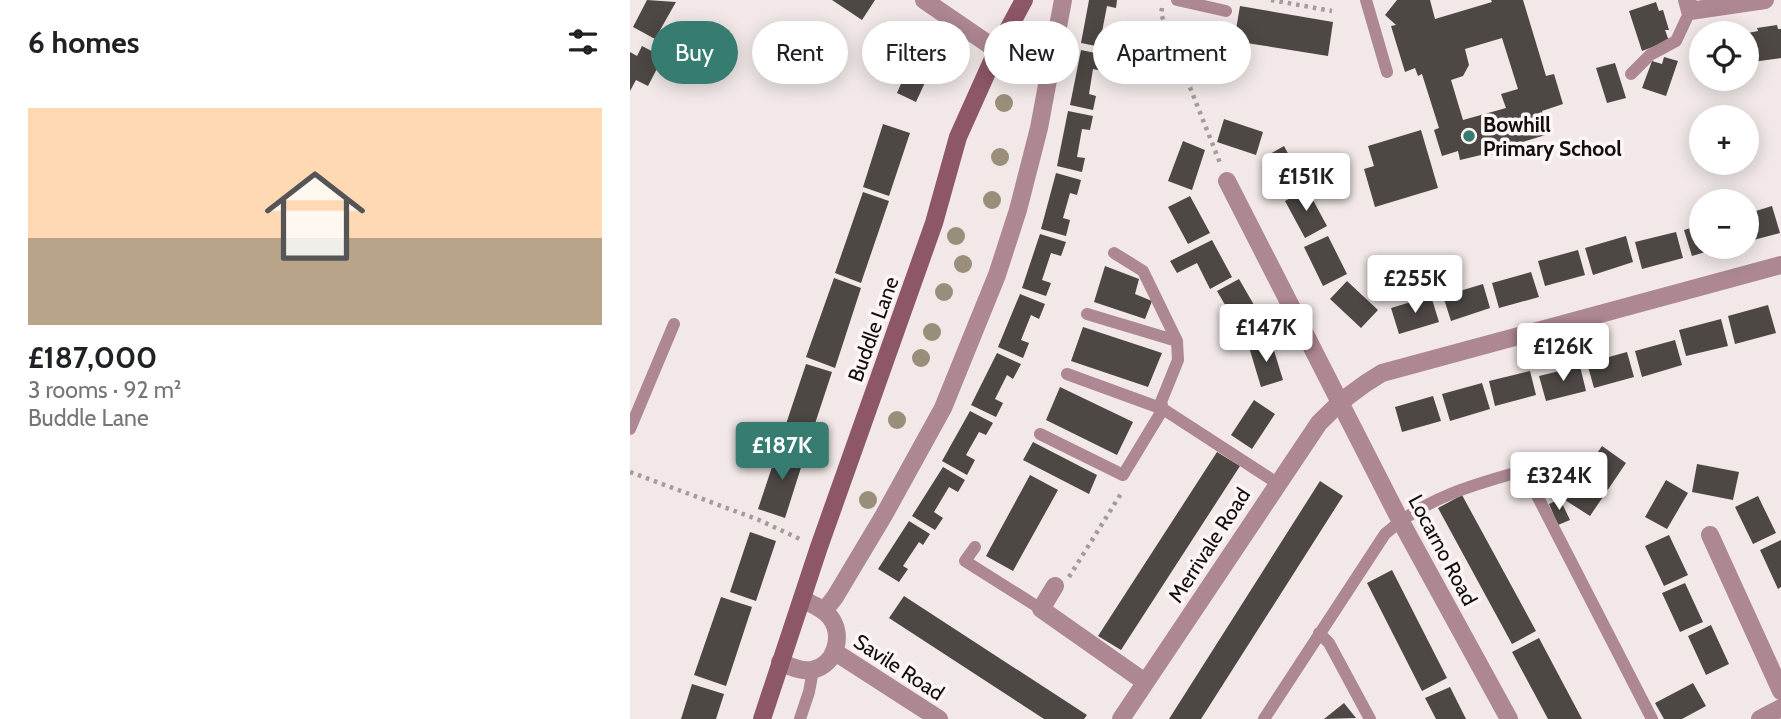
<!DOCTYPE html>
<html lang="en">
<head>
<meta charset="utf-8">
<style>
  body { margin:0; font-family:Cabin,sans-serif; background:#f6f6f6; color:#202124; height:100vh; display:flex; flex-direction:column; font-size:26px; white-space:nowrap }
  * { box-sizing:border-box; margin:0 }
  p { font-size:23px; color:#757577 }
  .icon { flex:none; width:38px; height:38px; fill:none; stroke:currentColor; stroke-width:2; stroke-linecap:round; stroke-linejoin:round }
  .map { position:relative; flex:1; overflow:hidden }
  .side { display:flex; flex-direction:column; background:#fff; width:630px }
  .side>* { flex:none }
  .banner { position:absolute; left:21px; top:21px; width:665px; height:63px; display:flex; gap:14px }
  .tools { position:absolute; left:1059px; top:21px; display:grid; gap:14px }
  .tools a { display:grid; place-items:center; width:70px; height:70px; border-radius:50%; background:#fff; box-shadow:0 4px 18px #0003; font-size:35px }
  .price { position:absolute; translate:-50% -60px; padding:0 16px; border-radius:7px; background:#fff; color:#222; font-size:23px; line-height:46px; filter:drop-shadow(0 2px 4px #0008) }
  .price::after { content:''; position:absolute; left:50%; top:42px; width:21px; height:16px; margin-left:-10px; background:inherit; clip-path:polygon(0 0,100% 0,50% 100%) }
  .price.on { background:#367c71; color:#fff }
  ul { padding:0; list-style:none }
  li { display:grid; align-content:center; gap:14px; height:371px; padding:0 28px }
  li+li { border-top:2px solid #e0e0e0 }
  li span { display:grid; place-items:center; height:217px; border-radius:0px; color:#555 }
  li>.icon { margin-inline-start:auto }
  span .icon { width:126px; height:126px; fill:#fffc; stroke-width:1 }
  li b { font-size:30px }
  h2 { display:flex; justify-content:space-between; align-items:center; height:84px; padding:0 28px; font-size:30px }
  .chip { padding:0 24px; border-radius:32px; background:#fff; box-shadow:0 4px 18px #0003; font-size:24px; line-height:63px }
  .chip.on { background:#367c71; color:#fff }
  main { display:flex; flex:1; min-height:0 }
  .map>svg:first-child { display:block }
  .building { fill:#4d4844; fill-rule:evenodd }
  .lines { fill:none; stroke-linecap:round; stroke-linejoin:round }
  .path { stroke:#a39c9b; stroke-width:4.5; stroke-dasharray:3.5 5; stroke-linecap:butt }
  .lane { stroke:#ad8791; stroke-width:12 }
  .street { stroke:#ad8791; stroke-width:18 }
  .secondary { stroke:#8d5767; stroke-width:18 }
  .tree { fill:#998e7a }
  .poi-dot { fill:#367c71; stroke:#fef6f4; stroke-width:2.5 }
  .labels { text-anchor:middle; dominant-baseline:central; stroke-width:7; stroke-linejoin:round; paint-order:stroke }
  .poi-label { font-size:21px; font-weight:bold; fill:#110e0e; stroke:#fef6f4; text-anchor:start }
  .street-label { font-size:21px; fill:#110e0e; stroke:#fef6f4 }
</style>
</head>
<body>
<main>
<section class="side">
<h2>6 homes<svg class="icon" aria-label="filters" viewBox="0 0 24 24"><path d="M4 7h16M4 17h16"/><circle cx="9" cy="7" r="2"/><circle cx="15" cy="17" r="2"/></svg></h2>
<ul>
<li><span style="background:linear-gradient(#ffd9b3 60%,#b9a48a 0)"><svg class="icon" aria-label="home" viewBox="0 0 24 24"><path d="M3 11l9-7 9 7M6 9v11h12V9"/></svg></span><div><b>£187,000</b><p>3 rooms · 92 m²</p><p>Buddle Lane</p></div></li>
</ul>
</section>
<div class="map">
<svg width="1151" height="719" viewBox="0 0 1151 719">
  <rect width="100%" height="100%" fill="#f1e8e7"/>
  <!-- building -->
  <path class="building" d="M17 0 46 2 25 39 3 27Z
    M202 0H245L232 20Z
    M459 0H487L486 8 477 6 472 32 478 34 476 48 451 43Z
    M767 0H800L805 19 862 2 861 0H893L916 76 924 74 933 104 912 111 919 134 886 144 887 148 852 157 851 155 830 160 828 151 812 156 804 130 809 128 792 74 788 76 785 68 775 72 761 26 766 25 755 15ZM872 38 888 89 871 94 876 108 833 120 821 80 833 76 839 65 835 49Z
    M1026 2 1029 11 1033 10 1039 30H1035L1039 41 1012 51 999 11Z
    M610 6 703 22 698 56 604 41Z
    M1147 25 1148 29H1151V58L1122 62 1118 33 1128 31 1127 28Z
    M291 28 315 39 286 102 267 93 276 72 261 66 277 29 288 33Z
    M571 29 598 34 594 55 584 53 582 64 566 61Z
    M12 46 33 57 18 86 6 80 0 91V52L7 56Z
    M451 50 475 55 472 71 463 69 459 94 466 96 463 110 440 105Z
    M1034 57 1048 61 1036 96 1012 88 1022 61 1032 64Z
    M985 63 996 98 977 103 966 68Z
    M438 111 463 116 460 130 452 129 447 157 455 158 452 172 427 166Z
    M594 119 633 132 626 155 587 142Z
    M253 124 280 133 259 196 233 187Z
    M791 130 808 188 745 207 734 169 744 166 738 146Z
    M553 141 575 150 562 190 538 181Z
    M654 146 674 183 653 194 633 158Z
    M426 173 451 180 447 195 440 193 433 218 440 220 436 236 411 229Z
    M677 189 697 226 675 238 655 201Z
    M233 192 259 201 231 283 205 273Z
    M560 196 580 233 558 244 538 207Z
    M1142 206 1150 233 1116 242V214Z
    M1071 225V247H1092L1062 256 1054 230Z
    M1046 232 1053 258 1012 269 1005 242Z
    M410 234 436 242 431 256 421 253 412 280 421 283 416 296 392 288Z
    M698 236 717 274 693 286 674 247Z
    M996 236 1003 262 963 275 955 248Z
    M582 240 602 277 580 289 567 263 547 273 540 261Z
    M948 250 955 275 915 286 908 261Z
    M475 266 509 279 505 294 522 301 515 319 464 302Z
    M901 272 909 297 869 308 862 283Z
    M204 278 231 288 205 368 176 357Z
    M609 279 631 317 609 329 587 291Z
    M717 281 748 310 731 328 700 299Z
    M853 284 860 308 821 321 813 296Z
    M390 294 415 304 409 319 401 315 391 340 399 343 393 358 368 347Z
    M801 296 809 322 769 334 761 308Z
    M1138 305 1146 333 1105 344 1098 316Z
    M1091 319 1098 346 1056 356 1049 330Z
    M453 327 532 353 518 387 441 361Z
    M1045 340 1052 365 1012 377 1005 351Z
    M641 341 653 380 631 387 619 347Z
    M997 352 1004 377 964 388 957 363Z
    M367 353 391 364 383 379 377 375 365 399 373 403 366 417 341 405Z
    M176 364 202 372 176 451 150 442Z
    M950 366 956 391 916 401 909 376Z
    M900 371 906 395 865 406 859 381Z
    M852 383 860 409 820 421 812 394Z
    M430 387 503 422 487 455 416 420Z
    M803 396 811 421 772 432 765 407Z
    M624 400 645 414 622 449 601 435Z
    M340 411 363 423 356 435 349 432 336 455 345 460 337 475 312 461Z
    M403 442 467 475 459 494 393 460Z
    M149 446 175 455 155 518 128 509Z
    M972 446 996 463 960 516 935 500Z
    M587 452 610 466 491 650 468 636Z
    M1067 464 1109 472 1103 500 1062 492Z
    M313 467 335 480 328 492 319 487 304 512 313 518 305 530 282 516Z
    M400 475 428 490 383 571 356 556Z
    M1036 480 1058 493 1037 529 1015 517Z
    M690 481 713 496 571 719H539Z
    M832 495 906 631 882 644 808 508Z
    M1128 496 1146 533 1123 544 1105 507Z
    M930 499 940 520 928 525 919 504Z
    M279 521 300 534 293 545 289 542 273 566 278 569 269 582 248 569Z
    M120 532 146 541 126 601 100 592Z
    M1039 535 1058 575 1034 586 1015 546Z
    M1151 540V587L1148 589 1130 550Z
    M762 570 817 678 792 691 737 583Z
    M1055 583 1073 622 1050 632 1032 593Z
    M274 596 457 715 454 719H414L259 618Z
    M91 597 122 607 96 686 64 675Z
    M1081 625 1099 664 1076 675 1058 636Z
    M909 638 952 719H918L882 652Z
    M1063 683 1076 706 1052 719H1034L1025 703Z
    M62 684 94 694 86 719H51Z
    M820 687 836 719H806L795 698Z
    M714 703 726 718 694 719Z"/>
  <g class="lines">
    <!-- path -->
    <path class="path" d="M641 0 702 11
      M532 8 531 14 590 163
      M0 472 129 520 172 540
      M439 577 492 492"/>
    <!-- lane -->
    <path class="lane" d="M547 0 596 11
      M736 0 757 72
      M1001 74 1020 55 1046 41 1060 11
      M457 314 547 341
      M437 374 533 409 647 483
      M0 429 44 324
      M410 434 493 475 533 409 531 402 548 360 547 341 513 271 484 253
      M345 547 335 561 411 609
      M689 633 699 643 740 719
      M170 719 179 692 183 670
      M634 719 755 534C795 498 842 485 892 471L897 476 1022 719"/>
    <!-- street -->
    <path class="street" d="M294 0 367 50
      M1057 0 1060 11 1135 0
      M597 181 770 520 879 719
      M1080 535 1151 691
      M425 586 411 609 515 682
      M194 611 205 597 254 515 313 408 367 275 388 210 409 128 433 0
      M205 652 309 719
      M150 662C159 666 171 672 182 670 206 665 214 635 200 617 193 608 181 604 172 599
      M491 719 689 423C708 403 728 387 752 373L1151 265
      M1130 719 1151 708"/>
    <!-- secondary -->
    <path class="secondary" d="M132 719 189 547 304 223 328 137 367 50 394 0"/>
  </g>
  <!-- trees -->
  <g class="tree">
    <circle cx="398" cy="61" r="9"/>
    <circle cx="374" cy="103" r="9"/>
    <circle cx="370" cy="157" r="9"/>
    <circle cx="362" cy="200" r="9"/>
    <circle cx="326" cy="236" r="9"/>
    <circle cx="333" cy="264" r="9"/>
    <circle cx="314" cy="292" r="9"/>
    <circle cx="302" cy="332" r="9"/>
    <circle cx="291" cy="358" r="9"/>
    <circle cx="267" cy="420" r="9"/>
    <circle cx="238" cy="500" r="9"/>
  </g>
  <!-- markers -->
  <circle class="poi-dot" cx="839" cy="136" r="7"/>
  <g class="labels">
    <!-- poi labels -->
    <g class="poi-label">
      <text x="853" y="124">Bowhill<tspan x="853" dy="24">Primary School</tspan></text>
    </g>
    <!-- street labels -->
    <g class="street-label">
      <text transform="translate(243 329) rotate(-70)">Buddle Lane</text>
      <text transform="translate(579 545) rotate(-57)">Merrivale Road</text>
      <text transform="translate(813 550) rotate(62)">Locarno Road</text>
      <text transform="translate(269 667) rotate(33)">Savile Road</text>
    </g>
  </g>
</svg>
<div class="tools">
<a><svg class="icon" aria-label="locate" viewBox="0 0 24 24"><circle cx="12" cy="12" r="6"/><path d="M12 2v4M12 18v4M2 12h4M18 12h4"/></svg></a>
<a>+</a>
<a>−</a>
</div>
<b class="price" style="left:676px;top:213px">£151K</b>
<b class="price" style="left:785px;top:315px">£255K</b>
<b class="price" style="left:636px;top:364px">£147K</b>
<b class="price" style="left:933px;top:383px">£126K</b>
<b class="price on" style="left:152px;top:482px">£187K</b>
<b class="price" style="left:929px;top:512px">£324K</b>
<div class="banner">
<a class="chip on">Buy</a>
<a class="chip">Rent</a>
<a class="chip">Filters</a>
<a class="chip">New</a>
<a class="chip">Apartment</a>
</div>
</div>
</main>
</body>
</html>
